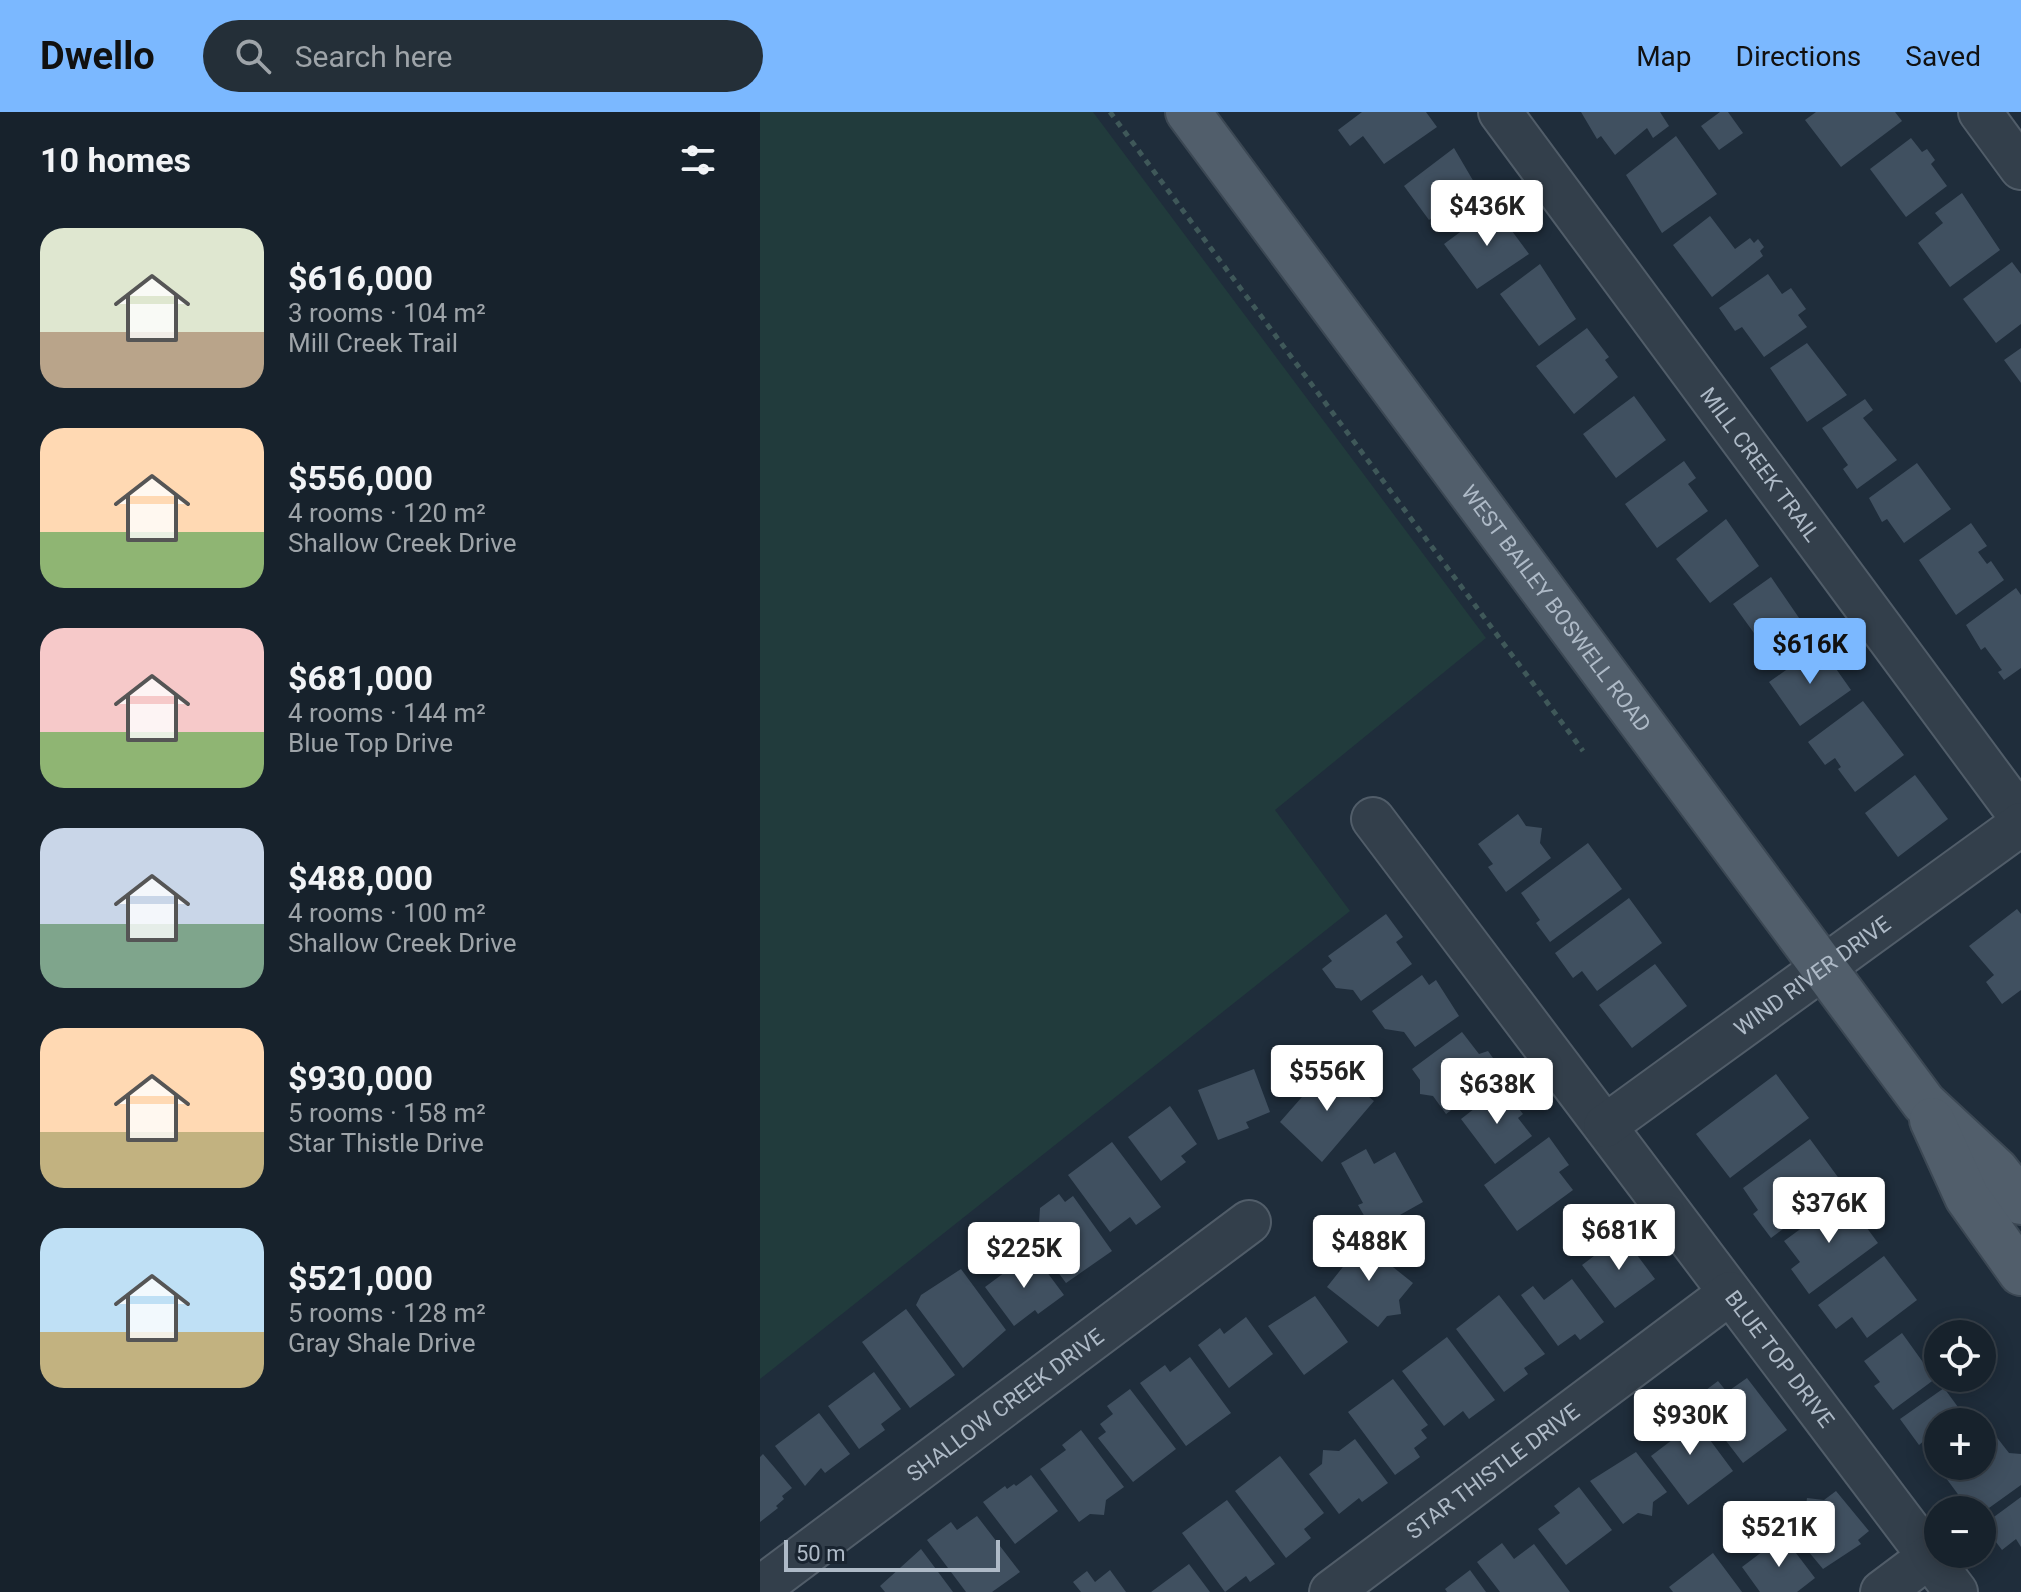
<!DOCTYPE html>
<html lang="en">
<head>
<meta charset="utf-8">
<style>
  body { margin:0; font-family:Roboto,sans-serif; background:#242f38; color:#f1f3f6; height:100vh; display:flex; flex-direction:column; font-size:30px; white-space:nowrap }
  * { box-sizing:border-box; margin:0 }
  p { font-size:26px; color:#9ea4a9 }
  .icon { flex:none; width:44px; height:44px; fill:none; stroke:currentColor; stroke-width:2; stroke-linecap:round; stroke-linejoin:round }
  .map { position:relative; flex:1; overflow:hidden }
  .drawer { display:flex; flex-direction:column; background:#17222c; width:760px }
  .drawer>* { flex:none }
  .fabs { position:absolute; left:1164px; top:1208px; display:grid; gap:16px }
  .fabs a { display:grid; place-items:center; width:72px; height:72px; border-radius:50%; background:#17222c; box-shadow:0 4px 20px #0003,0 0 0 2px #363f48; font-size:40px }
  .scale { position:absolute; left:24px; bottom:20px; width:216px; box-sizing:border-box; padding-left:8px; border:4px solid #aebac7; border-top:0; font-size:22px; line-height:28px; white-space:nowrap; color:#aebac7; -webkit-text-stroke:6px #192430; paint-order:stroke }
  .price { position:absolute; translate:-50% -68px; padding:0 18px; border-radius:8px; background:#fff; color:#222; font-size:26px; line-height:52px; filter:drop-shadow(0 2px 4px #0008) }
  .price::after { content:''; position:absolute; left:50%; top:48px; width:24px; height:18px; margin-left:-12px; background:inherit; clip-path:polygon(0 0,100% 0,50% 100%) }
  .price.current { background:#7bb8ff; color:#111 }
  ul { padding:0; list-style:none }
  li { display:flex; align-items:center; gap:24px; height:200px; padding:0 40px }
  li span { display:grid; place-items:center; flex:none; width:224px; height:160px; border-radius:24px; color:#555 }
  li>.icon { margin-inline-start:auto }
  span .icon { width:96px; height:96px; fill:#fffc; stroke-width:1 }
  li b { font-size:34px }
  h2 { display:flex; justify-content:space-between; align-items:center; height:96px; padding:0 40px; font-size:34px }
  header { display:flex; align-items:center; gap:48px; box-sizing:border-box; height:112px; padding:0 40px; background:#7bb8ff; color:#111 }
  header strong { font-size:38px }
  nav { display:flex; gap:44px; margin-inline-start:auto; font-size:28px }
  .search { width:560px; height:72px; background:#242f38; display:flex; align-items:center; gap:20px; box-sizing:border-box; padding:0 28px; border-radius:44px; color:#9ea4a9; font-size:30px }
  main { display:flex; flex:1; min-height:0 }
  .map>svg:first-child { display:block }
  .green { fill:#213b3c }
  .building { fill:#405060 }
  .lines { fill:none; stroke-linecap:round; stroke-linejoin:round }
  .minor-casing { stroke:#515d69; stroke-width:46 }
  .major-casing { stroke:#3c4854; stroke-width:48 }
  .path { stroke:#3f5859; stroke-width:5; stroke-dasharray:6 6; stroke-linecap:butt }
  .minor { stroke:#333f4b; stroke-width:42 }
  .major { stroke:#515e6b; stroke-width:44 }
  .labels { text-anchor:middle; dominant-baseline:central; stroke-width:6; stroke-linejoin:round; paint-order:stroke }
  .street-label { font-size:22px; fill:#aebac7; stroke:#192430 }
</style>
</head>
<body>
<header>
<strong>Dwello</strong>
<div class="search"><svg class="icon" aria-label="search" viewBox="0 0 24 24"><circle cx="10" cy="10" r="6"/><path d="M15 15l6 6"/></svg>Search here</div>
<nav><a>Map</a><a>Directions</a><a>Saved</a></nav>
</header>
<main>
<section class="drawer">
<h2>10 homes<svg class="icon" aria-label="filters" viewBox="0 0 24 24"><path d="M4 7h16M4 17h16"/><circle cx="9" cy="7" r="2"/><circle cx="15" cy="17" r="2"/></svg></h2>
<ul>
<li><span style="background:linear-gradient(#dfe7d0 65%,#b9a48a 0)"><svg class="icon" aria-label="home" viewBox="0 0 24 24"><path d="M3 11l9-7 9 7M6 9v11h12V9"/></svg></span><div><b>$616,000</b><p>3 rooms · 104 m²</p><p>Mill Creek Trail</p></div></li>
<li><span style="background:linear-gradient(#ffd9b3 65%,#8fb573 0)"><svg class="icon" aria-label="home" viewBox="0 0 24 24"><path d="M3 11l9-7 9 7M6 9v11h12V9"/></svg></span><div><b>$556,000</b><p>4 rooms · 120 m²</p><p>Shallow Creek Drive</p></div></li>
<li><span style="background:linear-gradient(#f6c9c9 65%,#8fb573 0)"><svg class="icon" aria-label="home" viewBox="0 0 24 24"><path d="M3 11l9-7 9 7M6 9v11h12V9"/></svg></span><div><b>$681,000</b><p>4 rooms · 144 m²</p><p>Blue Top Drive</p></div></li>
<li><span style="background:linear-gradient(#c9d6e8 60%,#7fa58c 0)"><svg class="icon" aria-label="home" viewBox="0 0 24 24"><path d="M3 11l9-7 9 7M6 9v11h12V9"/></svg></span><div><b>$488,000</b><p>4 rooms · 100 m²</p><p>Shallow Creek Drive</p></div></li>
<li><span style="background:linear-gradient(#ffd9b3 65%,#c2b280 0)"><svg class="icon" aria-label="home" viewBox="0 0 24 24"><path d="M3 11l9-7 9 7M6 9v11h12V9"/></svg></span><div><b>$930,000</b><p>5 rooms · 158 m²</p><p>Star Thistle Drive</p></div></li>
<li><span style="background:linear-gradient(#bfe0f5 65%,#c2b280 0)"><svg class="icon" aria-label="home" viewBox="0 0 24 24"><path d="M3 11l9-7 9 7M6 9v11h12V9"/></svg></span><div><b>$521,000</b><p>5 rooms · 128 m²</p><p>Gray Shale Drive</p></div></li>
</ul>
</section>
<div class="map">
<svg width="1261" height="1480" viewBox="0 0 1261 1480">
  <rect width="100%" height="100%" fill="#1f2d3b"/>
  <!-- green -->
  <path class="green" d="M0 0H333L726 526 515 698 590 799 0 1267Z"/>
  <!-- building -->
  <path class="building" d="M602 0H666L677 15 624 52 603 24 590 34 578 18Z
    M821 0H900L909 14 893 26 887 16 855 43 841 24 837 27Z
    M960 0H968L983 21 959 38 941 14Z
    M1056 0H1135L1142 9 1081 55 1045 8Z
    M916 24 957 82 902 121 866 63Z
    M1151 26 1162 40 1167 37 1175 48 1171 52 1187 74 1146 105 1110 57Z
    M694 36 718 77 684 103 681 99 669 108 644 74Z
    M1202 81 1240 138 1190 175 1158 131 1183 111 1175 101Z
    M734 95 755 117 752 119 769 142 717 177 684 132Z
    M950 104 975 137 990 126 994 131 998 127 1004 135 1000 139 1003 144 952 185 913 133Z
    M1252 150 1261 162V212L1236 231 1203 187Z
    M780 152 816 207 779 234 740 182Z
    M1008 162 1022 182 1031 176 1046 197 1038 203 1047 215 1004 245 982 215 975 219 959 196Z
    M827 216 849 245 845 248 858 265 814 302 776 254Z
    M1047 231 1087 283 1047 310 1010 256Z
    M1261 236V271L1244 248Z
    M874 284 906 328 856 366 823 322Z
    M1105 287 1113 298 1103 306 1137 348 1097 377 1083 357 1088 353 1062 316Z
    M924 349 936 366 928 372 948 399 897 436 865 392Z
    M1157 351 1191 397 1144 431 1127 407 1122 410 1109 386Z
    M966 407 999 454 950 491 916 447Z
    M1211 411 1227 434 1218 440 1227 452 1231 449 1244 468 1196 503 1159 448Z
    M1011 465 1048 519 1012 546 973 492Z
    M1256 476 1261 483V556L1244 568 1238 560 1242 558 1225 535 1221 538 1206 513Z
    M1060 534 1091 578 1040 614 1009 570Z
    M1103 589 1144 643 1095 680 1078 657 1081 655 1075 646 1065 653 1048 630Z
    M1155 663 1188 707 1138 745 1105 701Z
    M758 702 766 714 782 716 780 731 791 746 746 780 728 755 733 752 718 732Z
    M828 731 862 777 790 830 776 811 780 808 761 781Z
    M869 786 902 831 837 879 822 859 813 866 795 841Z
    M1257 797 1261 802V878L1242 892 1226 870 1234 863 1209 834Z
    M626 802 643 825 636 830 652 852 601 889 593 878 576 876 562 857 572 849 568 844Z
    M895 852 927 894 872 936 839 893Z
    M662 863 669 873 676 868 699 904 655 935 644 920 625 917 612 899Z
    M702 920 719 942 728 939 743 960 686 1002 673 984 660 982V968L652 957Z
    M570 953 614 989 562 1050 520 1010Z
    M494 957 510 1000 486 1010 489 1016 458 1028 438 978Z
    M1016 962 1049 1006 970 1066 936 1022Z
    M742 975 763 1002 758 1006 772 1024 735 1052 701 1007Z
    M410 994 437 1032 421 1044 426 1050 401 1069 368 1025Z
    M789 1025 809 1053 799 1060 813 1078 757 1119 724 1073Z
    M1050 1027 1083 1072 1011 1126 993 1102 998 1098 983 1076Z
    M352 1030 401 1095 376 1113 370 1105 350 1120 308 1063Z
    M606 1037 614 1052 635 1040 663 1090 622 1113 619 1109 610 1114 598 1093 603 1091 581 1051Z
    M299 1082 305 1090 313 1084 352 1139 306 1171 268 1120 279 1112 280 1096Z
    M1084 1085 1118 1131 1049 1182 1031 1157 1040 1150 1024 1129Z
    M862 1123 895 1167 855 1196 822 1153Z
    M594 1124 653 1171 639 1188 641 1202 627 1204 618 1215 567 1175 586 1151 578 1145Z
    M272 1140 304 1183 278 1202 275 1198 254 1214 225 1175Z
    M1124 1144 1157 1188 1107 1226 1092 1205 1076 1217 1058 1193Z
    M201 1157 246 1218 203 1256 156 1193 161 1183Z
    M812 1167 844 1210 820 1228 815 1222 798 1234 761 1183 773 1174 784 1188Z
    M739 1183 785 1242 764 1256 768 1262 744 1280 696 1217Z
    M555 1184 588 1230 544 1263 508 1214Z
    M146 1197 195 1263 150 1296 102 1230Z
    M486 1205 513 1242 469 1276 438 1233 460 1216 464 1222Z
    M1142 1221 1175 1267 1133 1298 1114 1274 1120 1270 1104 1249Z
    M687 1225 735 1288 709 1307 703 1299 684 1314 642 1259Z
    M430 1245 471 1301 426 1334 380 1271 405 1253 410 1260Z
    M114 1260 141 1297 121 1312 125 1318 99 1337 68 1294Z
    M987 1266 1027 1318 983 1351 934 1287 958 1269 967 1280Z
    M633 1267 668 1313 661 1318 667 1326 654 1336 660 1345 635 1363 588 1300Z
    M1184 1276 1209 1310H1178V1346L1165 1328 1159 1333 1140 1307Z
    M370 1277 416 1337 373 1370 338 1326 346 1320 340 1312 353 1302 347 1294Z
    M924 1293 973 1359 928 1393 891 1344 912 1328 899 1311Z
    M59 1301 90 1342 65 1361 61 1356 45 1374 15 1334Z
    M321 1318 364 1375 346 1388 344 1403 330 1402 319 1410 280 1357 306 1338 302 1333Z
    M1235 1323 1249 1341 1261 1342V1373L1222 1401V1398H1213L1202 1383 1200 1385 1183 1362 1193 1354H1222V1333Z
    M595 1327 628 1371 602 1390 599 1386 579 1402 549 1362 562 1352 563 1338 579 1339Z
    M876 1340 907 1380 893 1390 892 1404 878 1401 863 1412 830 1369Z
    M3 1342 32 1376 22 1384 24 1387 16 1394 18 1396 0 1410V1345Z
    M520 1344 564 1401 544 1417 551 1426 526 1446 475 1379Z
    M271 1363 298 1399 255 1432 223 1390 245 1374 247 1377 254 1372 256 1374Z
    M819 1375 852 1418 806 1453 778 1417 800 1401 794 1394Z
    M1076 1379 1109 1419 1098 1428 1101 1432 1063 1457 1028 1415 1045 1401 1047 1386 1064 1388Z
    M1261 1385V1435L1256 1427 1242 1438 1223 1413Z
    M467 1388 515 1452 490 1470 486 1464 465 1480 422 1421Z
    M217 1404 260 1460 232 1480H206L167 1428 191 1410 197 1418Z
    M1023 1424 1055 1466 1037 1480H1000L982 1455Z
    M742 1431 754 1447 774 1432 810 1480H740L717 1450Z
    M161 1437 193 1480H125L120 1474Z
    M953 1441 982 1480H913L909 1475Z
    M429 1452 450 1480H391Z
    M350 1458 366 1480H321L313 1470 327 1459 335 1470Z
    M710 1458 726 1480H687L685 1477Z"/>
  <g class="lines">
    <!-- minor casing -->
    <g class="minor-casing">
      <g id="minor">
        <path id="s1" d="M740 0 1261 705"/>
        <path d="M1220 0 1261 56"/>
        <path id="s2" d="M613 707 1196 1480"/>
        <path id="s3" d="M845 1014 1261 712"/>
        <path id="s4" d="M0 1476 489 1110"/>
        <path id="s5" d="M571 1480 970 1181"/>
        <path d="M1122 1480 1170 1444"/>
      </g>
    </g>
    <!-- major casing -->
    <g class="major-casing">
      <g id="major">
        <path id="s6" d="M428 0 1164 991 1236 1058 1261 1090"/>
        <path d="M1172 1008 1207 1085 1261 1161"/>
      </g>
    </g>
    <!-- path -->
    <path class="path" d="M350 0 823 639"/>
    <!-- minor -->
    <use href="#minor" class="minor"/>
    <!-- major -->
    <use href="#major" class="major"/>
  </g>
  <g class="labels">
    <!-- street labels -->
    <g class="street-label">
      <text stroke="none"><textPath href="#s1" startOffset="438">MILL CREEK TRAIL</textPath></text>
      <text stroke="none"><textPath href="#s6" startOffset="618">WEST BAILEY BOSWELL ROAD</textPath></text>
      <text stroke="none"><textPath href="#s3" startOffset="256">WIND RIVER DRIVE</textPath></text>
      <text stroke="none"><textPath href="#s2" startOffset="676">BLUE TOP DRIVE</textPath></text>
      <text stroke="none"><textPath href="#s4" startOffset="306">SHALLOW CREEK DRIVE</textPath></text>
      <text stroke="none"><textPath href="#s5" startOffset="202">STAR THISTLE DRIVE</textPath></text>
    </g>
  </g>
</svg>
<div class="fabs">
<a><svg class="icon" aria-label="locate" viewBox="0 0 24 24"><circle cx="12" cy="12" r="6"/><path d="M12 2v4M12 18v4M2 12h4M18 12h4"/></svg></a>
<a>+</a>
<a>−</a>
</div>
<div class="scale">50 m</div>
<b class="price" style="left:727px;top:136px">$436K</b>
<b class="price current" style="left:1050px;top:574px">$616K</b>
<b class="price" style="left:567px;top:1001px">$556K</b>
<b class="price" style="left:737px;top:1014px">$638K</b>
<b class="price" style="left:1069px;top:1133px">$376K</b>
<b class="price" style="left:859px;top:1160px">$681K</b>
<b class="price" style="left:609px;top:1171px">$488K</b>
<b class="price" style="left:264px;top:1178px">$225K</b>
<b class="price" style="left:930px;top:1345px">$930K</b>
<b class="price" style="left:1019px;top:1457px">$521K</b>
</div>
</main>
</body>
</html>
